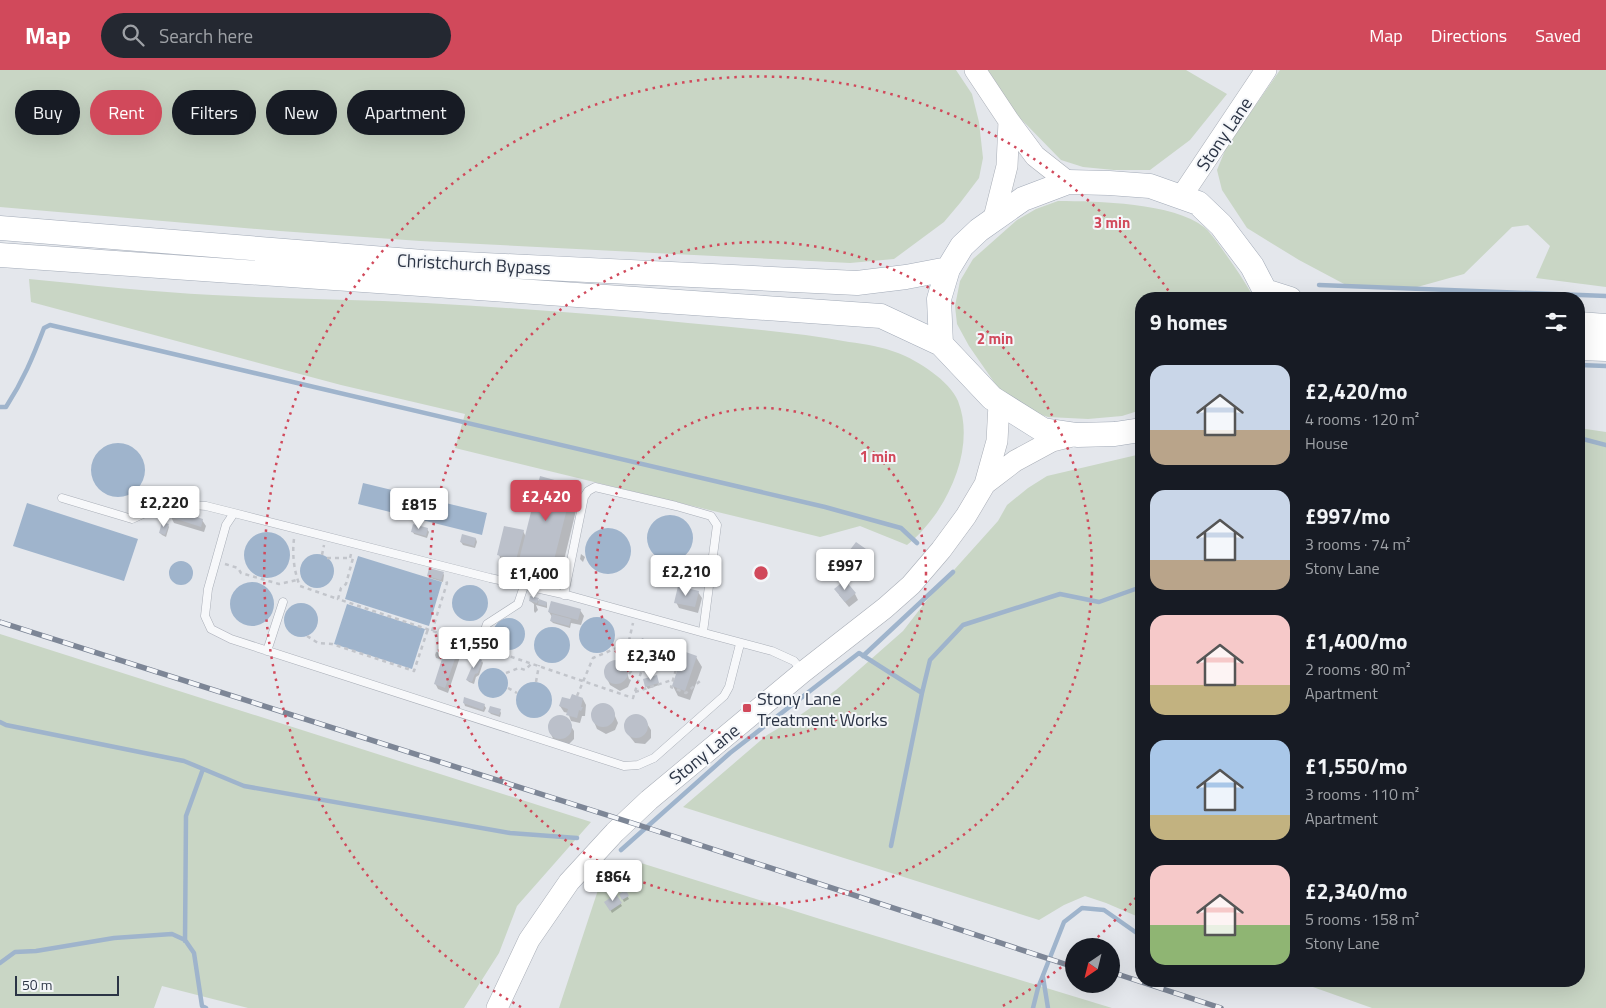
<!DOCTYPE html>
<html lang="en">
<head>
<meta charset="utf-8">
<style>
  body { margin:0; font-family:"Titillium Web",sans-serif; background:#242831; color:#f1f3f6; height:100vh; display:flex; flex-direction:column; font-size:19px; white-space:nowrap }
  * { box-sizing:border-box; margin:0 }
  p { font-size:16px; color:#9ea1a6 }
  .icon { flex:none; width:28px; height:28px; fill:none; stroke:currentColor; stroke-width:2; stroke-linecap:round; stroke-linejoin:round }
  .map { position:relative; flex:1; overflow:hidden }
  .sheet { position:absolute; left:1135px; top:222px; width:450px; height:695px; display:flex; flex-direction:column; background:#171b24; border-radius:20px; box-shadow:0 5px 20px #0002 }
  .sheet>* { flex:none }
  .banner { position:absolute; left:15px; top:20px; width:475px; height:45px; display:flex; gap:10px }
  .needle { width:32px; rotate:215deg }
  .controls { position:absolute; left:1065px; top:868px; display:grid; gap:10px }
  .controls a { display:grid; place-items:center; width:55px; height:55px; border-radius:50%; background:#171b24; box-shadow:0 5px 20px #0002; font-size:25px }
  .scale { position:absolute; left:15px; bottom:12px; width:104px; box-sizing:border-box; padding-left:5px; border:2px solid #2b3445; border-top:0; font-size:14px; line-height:18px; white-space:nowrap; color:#2b3445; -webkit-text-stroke:4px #f4f6f9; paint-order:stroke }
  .price { position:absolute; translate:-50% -42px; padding:0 11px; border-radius:5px; background:#fff; color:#222; font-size:16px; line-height:32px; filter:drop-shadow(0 1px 2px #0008) }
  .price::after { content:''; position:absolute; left:50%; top:30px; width:15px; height:11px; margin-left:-8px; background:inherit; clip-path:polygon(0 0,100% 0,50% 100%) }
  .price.current { background:#d1495b; color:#fff }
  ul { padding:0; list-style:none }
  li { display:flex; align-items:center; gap:15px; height:125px; padding:0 15px }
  li span { display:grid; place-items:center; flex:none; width:140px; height:100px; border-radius:15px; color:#555 }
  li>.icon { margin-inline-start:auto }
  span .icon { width:60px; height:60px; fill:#fffc; stroke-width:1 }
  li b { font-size:21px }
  h2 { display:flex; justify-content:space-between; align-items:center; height:60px; padding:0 15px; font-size:21px }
  .pill { padding:0 18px; border-radius:22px; background:#171b24; box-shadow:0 5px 20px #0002; font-size:18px; line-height:45px }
  .pill.current { background:#d1495b; color:#fff }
  header { display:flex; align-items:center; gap:30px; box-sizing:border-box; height:70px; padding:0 25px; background:#d1495b; color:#fff }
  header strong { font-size:24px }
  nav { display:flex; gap:28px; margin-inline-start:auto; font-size:18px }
  .search { width:350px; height:45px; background:#242831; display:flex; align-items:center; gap:12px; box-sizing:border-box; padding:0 18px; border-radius:28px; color:#9ea1a6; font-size:19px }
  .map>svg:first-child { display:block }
  .green { fill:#c9d6c5 }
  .water { fill:#9fb4cc }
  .shadow { fill:#0003 }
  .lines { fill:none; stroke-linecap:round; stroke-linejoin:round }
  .stream { stroke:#9fb4cc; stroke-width:4.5 }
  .building { fill:#bbc0ca }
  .lane-casing { stroke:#a9aeb7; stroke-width:9 }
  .secondary-casing { stroke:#a9aeb7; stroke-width:22 }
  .primary-casing { stroke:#a3abb8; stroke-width:25 }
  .path { stroke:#c2c5cb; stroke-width:2.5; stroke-dasharray:4 4; stroke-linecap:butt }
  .lane { stroke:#f7f8fa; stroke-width:8 }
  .secondary { stroke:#fff; stroke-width:21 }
  .primary { stroke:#fff; stroke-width:24 }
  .rail-casing { stroke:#7d8696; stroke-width:5.5 }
  .rail { stroke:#f4f6f9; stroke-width:4; stroke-dasharray:11; stroke-linecap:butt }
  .ring { fill:none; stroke:#d1495b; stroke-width:2.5; stroke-dasharray:2.5 5 }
  .poi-dot { fill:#d1495b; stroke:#f4f6f9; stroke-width:2 }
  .labels { text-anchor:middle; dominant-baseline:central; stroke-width:4; stroke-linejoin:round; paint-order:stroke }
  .street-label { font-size:18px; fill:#2b3445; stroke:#f4f6f9 }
  .poi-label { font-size:18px; fill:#2b3445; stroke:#f4f6f9; text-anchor:start }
  .centre { fill:#d1495b; stroke:#f4f6f9; stroke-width:2.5 }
  .ring-label { font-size:15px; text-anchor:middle; font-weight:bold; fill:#d1495b; stroke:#f4f6f9; stroke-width:4; stroke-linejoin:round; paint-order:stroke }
</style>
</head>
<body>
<header>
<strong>Map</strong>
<div class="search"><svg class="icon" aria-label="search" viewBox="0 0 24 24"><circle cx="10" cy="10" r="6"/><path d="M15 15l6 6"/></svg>Search here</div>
<nav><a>Map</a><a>Directions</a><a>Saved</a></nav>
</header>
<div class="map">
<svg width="1606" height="938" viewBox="0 0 1606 938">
  <rect width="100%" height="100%" fill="#e4e7ec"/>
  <!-- green -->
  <path class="green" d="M0 0H956L972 24 979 52 983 88 979 108 960 133 944 152 894 189 850 193 420 171 280 161 0 137Z
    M988 0H1186L1227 24 1190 70 1150 100H1114L1083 97 1061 90 1017 45Z
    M1280 0H1606V217L1536 208 1550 176 1528 155 1512 157 1464 204 1410 219 1346 215 1299 190 1247 158 1222 120 1217 100 1226 78Z
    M1058 131C1097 131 1174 133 1204 157 1209 161 1213 167 1217 172 1230 190 1242 207 1253 226V229H1141V340L1122 346 1088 349 1048 347 1021 338 1003 325 969 276 957 254 955 236 960 211 973 189 1017 150 1036 139Z
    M29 209C90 215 152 222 213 225 284 229 355 229 426 233 513 238 601 244 688 253 741 258 795 262 849 272 865 274 883 277 898 283 917 290 950 311 958 331 977 379 946 444 907 475L860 456 820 467 455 378 465 344 341 315 31 232Z
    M1579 358 1606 362V938H1372L1296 911H1579Z
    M1141 384V848L1106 833 1085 826 1064 835 1039 850 683 737 767 665 796 648 836 620 903 561 927 530 998 451 1007 435 1028 418 1047 406Z
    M0 564 591 752 517 836 499 883 464 938H248L162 916 154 938H0Z
    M641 793 820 849 1112 938H559L598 820Z"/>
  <!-- water -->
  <path class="water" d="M91 400a27 27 0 1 1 54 0a27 27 0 1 1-54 0Z
    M363 413 487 443 482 465 358 434Z
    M27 433 138 469 124 511 13 476Z
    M647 468a23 23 0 1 1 46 0a23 23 0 1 1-46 0Z
    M585 481a23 23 0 1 1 46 0a23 23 0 1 1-46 0Z
    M244 485a23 23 0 1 1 46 0a23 23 0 1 1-46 0Z
    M300 501a17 17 0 1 1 34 0a17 17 0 1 1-34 0Z
    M358 486 442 512 429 556 345 529Z
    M169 503a12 12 0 1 1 24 0a12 12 0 1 1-24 0Z
    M230 534a22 22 0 1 1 44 0a22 22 0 1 1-44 0Z
    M452 533a18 18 0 1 1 36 0a18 18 0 1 1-36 0Z
    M284 550a17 17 0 1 1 34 0a17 17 0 1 1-34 0Z
    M347 534 425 559 412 599 334 574Z
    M579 565a18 18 0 1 1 36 0a18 18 0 1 1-36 0Z
    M493 564a16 16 0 1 1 32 0a16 16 0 1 1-32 0Z
    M534 575a18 18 0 1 1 36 0a18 18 0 1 1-36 0Z
    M478 613a15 15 0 1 1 30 0a15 15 0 1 1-30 0Z
    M516 630a18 18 0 1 1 36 0a18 18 0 1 1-36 0Z"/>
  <!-- shadow -->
  <path class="shadow" d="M572 416 579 428 559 511 528 503 521 490 520 495 502 491 499 485 523 461 526 467Z
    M171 447 202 450 206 456 204 462 174 453Z
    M168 455 169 457 166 467 162 465 160 463Z
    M427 459 429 462 427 468 414 464 413 462Z
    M476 469 477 472 475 478 463 475 461 472Z
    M856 474 867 483 858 494 848 485Z
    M581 484 585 487 583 492 580 489Z
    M833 498H851L852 500 847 509Z
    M443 503 444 505 443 512 430 508 428 505Z
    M698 522 702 528 698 543 679 538 676 532Z
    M855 524 858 530 849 537 839 525Z
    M531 528 547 533V538L536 535 538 540 535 543 534 541V534L530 531Z
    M580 540 584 546 581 555 571 553 570 558 553 553 551 551 552 547 549 542Z
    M648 572 650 576 696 587 702 597 690 630 678 626 673 616 678 601 665 596 664 598 658 597 657 593 653 591 648 581 642 579 640 576Z
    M459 575 462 581 448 623 438 619 435 613 443 590 436 588 435 585 436 582 441 583 443 588Z
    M482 591 483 593 479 605 476 607 474 614 469 612 467 610Z
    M614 591 622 593 625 596 629 609 631 610 628 617 620 621 610 615 605 604 608 595Z
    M657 609 659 615 648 619 646 616Z
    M583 629 586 635 585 646H582L580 653 571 651 568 643 564 642 560 636 571 631Z
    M464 633 484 635 486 638 484 642 465 636Z
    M601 634 609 636 612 639 618 653 615 660 606 664 597 659 592 647 594 638Z
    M500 641 501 643 500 647 491 644 489 642Z
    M634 645 643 647 651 660V668L645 674 635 673 627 663 625 658 628 649Z
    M558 646 566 648 574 661V669L568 675 554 671 549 659 551 650Z
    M625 822 629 829 624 832 620 824Z
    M616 826 622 836 612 843 606 832Z"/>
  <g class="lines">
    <!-- stream -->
    <path class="stream" d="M1319 215 1606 226
      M1579 295 1606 296
      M0 337H6C23 311 33 287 44 258L50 255 825 437 901 458 917 473
      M1579 368 1606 375
      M863 586 953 502
      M0 652 6 655 184 691 244 716 510 763 577 768
      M891 776 922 623
      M621 780 730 683 859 583 922 623 930 590 963 555 1060 524 1099 532 1141 517
      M185 871 186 746 203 699
      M0 893 15 882 36 881 114 868 172 864 185 870 194 883 202 936 206 938
      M1043 907 1048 938
      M1033 938 1038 918 1064 852 1082 838 1104 840 1141 866"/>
  </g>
  <!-- building -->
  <path class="building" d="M540 406 573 415 552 498 519 490Z
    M172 439 203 449 201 457 170 447Z
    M162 452 169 454 165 465 159 463Z
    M413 454 428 458 426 466 411 462Z
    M504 456 524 460 516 490 497 485Z
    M462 464 476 468 474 476 460 472Z
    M856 472 866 479 857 493 846 485Z
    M838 488 852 497 845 507 831 498Z
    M429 498 444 502 441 510 427 506Z
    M845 510 856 523 845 532 834 519Z
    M678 516 699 521 695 537 674 533Z
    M530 526 539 528 537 533 529 531Z
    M539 529 547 532 546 536 538 534Z
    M551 531 581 539 578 550 548 542Z
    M552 544 571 549 569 556 550 551Z
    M642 568 649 571 646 579 639 576Z
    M448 570 460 574 445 618 434 614Z
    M650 572 666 577V575L697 586 685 621 672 616 679 595 647 582Z
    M476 587 482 590 478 603 475 604 472 612 466 610Z
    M604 602a12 12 0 1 1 24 0a12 12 0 1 1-24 0Z
    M657 605 659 613 645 617 643 609Z
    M572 624 583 628 581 637H583L581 641 579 640 577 648 566 645 568 639 559 636 562 627 570 629Z
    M464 627 485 634 483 640 463 633Z
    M591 645a12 12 0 1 1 24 0a12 12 0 1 1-24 0Z
    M490 636 501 639 499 645 488 642Z
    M624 656a12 12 0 1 1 24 0a12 12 0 1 1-24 0Z
    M548 657a12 12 0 1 1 24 0a12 12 0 1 1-24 0Z
    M626 820 629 826 622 830 619 824Z
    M616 824 622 833 610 841 604 832Z"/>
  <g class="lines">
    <!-- lane casing -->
    <g class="lane-casing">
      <path id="lane" d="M62 428 132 449 167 433 206 436 234 443
        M564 525 584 427 588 421 595 417 676 436 711 446 717 455 703 562
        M740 574 729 617 724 626 654 688 638 695 624 696 231 569 211 559 205 546 208 519 226 455 234 443 490 508 567 525 708 564 772 581 794 591 802 601
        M479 576 487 554 518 534 524 516
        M267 581 283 532"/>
    </g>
    <!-- secondary casing -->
    <g class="secondary-casing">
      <path id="secondary" d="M975 0 1009 51 1035 86 1068 112
        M1181 127 1266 0
        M994 148 1007 96 1009 51
        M985 414 1015 391 1052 371 1076 365
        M497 938 529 870 569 812 615 762 649 730 803 602 885 538 911 515 941 480 966 446 985 414 997 371 999 334"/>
    </g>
    <!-- primary casing -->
    <g class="primary-casing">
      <path id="primary" d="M0 158 423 192 857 213 906 207 948 199
        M0 185 881 246 941 274 992 328 1043 360 1077 365 1115 364 1141 360
        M1265 221 1290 229
        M1579 254 1606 256
        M941 274 939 229 948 199 962 176 979 160 1023 129 1068 112 1109 113 1150 116 1198 133 1221 155 1252 196 1265 221 1266 229
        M1579 278 1606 279"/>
    </g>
    <!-- path -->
    <path class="path" d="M294 469C292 484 294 502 300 516L338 529
      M351 484 350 488H353L346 514 341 518 338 529 471 574
      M322 485 324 475
      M327 488H350
      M225 494 238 498 241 503 279 514 297 510
      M432 561 447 513 445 508
      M307 566 318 573 332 574 414 601 428 559
      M488 579 633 628 647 583
      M644 582 677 596 671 617 686 623 700 611
      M506 603 519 598 525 600 532 593
      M629 604 644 582 628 575 633 553
      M536 612 539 595
      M508 618 517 623
      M635 622 672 610
      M577 626 593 588 619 577 628 575"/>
    <!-- lane -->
    <use href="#lane" class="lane"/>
    <!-- secondary -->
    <use href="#secondary" class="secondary"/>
    <!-- primary -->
    <use href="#primary" class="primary"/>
    <!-- rail casing -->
    <g class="rail-casing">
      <path id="rail" d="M0 552 651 759 1074 897
        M1111 902 1221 938"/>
    </g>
    <!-- rail -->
    <use href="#rail" class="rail"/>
  </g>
  <!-- distance rings -->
  <g class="ring">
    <circle cx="761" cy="503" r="165"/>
    <circle cx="761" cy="503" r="331"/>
    <path d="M1141 822A496 496 0 0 1 1090 874M1073 888A496 496 0 0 1 1001 937M521 937A496 496 0 1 1 1172 226"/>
  </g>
  <!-- markers -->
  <rect class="poi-dot" x="742" y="633" width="10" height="10" rx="2.5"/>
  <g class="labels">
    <!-- street labels -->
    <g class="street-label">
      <text transform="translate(1224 64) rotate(-56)">Stony Lane</text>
      <text transform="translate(474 194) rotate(3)">Christchurch Bypass</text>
      <text transform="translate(704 684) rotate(-39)">Stony Lane</text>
    </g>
    <!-- poi labels -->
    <g class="poi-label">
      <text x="757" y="628">Stony Lane<tspan x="757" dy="21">Treatment Works</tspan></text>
    </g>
  </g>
  <circle cx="761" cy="503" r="8" class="centre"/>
  <g class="ring-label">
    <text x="1112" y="158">3 min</text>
    <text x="995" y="274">2 min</text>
    <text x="878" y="392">1 min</text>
  </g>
</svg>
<div class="controls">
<a><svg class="needle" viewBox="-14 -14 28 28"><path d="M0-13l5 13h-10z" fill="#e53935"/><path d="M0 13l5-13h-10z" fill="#9ea1a6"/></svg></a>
</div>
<div class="scale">50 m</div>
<b class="price current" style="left:546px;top:452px">£2,420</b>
<b class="price" style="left:164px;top:458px">£2,220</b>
<b class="price" style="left:419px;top:460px">£815</b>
<b class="price" style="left:845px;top:521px">£997</b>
<b class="price" style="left:686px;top:527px">£2,210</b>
<b class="price" style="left:534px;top:529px">£1,400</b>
<b class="price" style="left:474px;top:599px">£1,550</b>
<b class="price" style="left:651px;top:611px">£2,340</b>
<b class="price" style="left:613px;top:832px">£864</b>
<div class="banner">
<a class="pill">Buy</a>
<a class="pill current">Rent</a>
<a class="pill">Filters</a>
<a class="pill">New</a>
<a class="pill">Apartment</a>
</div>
<section class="sheet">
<h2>9 homes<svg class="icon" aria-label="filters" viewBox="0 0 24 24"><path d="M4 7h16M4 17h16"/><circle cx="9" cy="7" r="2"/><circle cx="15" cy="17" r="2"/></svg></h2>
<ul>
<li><span style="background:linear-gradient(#c9d6e8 65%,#b9a48a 0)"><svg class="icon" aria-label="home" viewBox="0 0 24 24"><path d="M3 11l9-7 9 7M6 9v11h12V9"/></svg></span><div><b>£2,420/mo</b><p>4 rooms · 120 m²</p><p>House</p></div></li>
<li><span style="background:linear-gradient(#c9d6e8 70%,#b9a48a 0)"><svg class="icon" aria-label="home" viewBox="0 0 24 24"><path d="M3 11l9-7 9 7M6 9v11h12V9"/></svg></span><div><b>£997/mo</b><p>3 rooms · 74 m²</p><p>Stony Lane</p></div></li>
<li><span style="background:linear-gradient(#f6c9c9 70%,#c2b280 0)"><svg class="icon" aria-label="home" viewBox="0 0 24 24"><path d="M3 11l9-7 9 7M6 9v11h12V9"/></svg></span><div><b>£1,400/mo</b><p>2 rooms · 80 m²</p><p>Apartment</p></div></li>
<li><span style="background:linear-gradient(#a9c7e8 75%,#c2b280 0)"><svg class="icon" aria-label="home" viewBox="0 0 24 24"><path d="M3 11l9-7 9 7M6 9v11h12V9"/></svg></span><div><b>£1,550/mo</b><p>3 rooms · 110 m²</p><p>Apartment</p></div></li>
<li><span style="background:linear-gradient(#f6c9c9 60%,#8fb573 0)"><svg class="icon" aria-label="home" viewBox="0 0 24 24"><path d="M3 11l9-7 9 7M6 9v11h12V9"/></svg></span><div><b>£2,340/mo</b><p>5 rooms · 158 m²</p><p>Stony Lane</p></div></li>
</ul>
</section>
</div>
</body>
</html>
